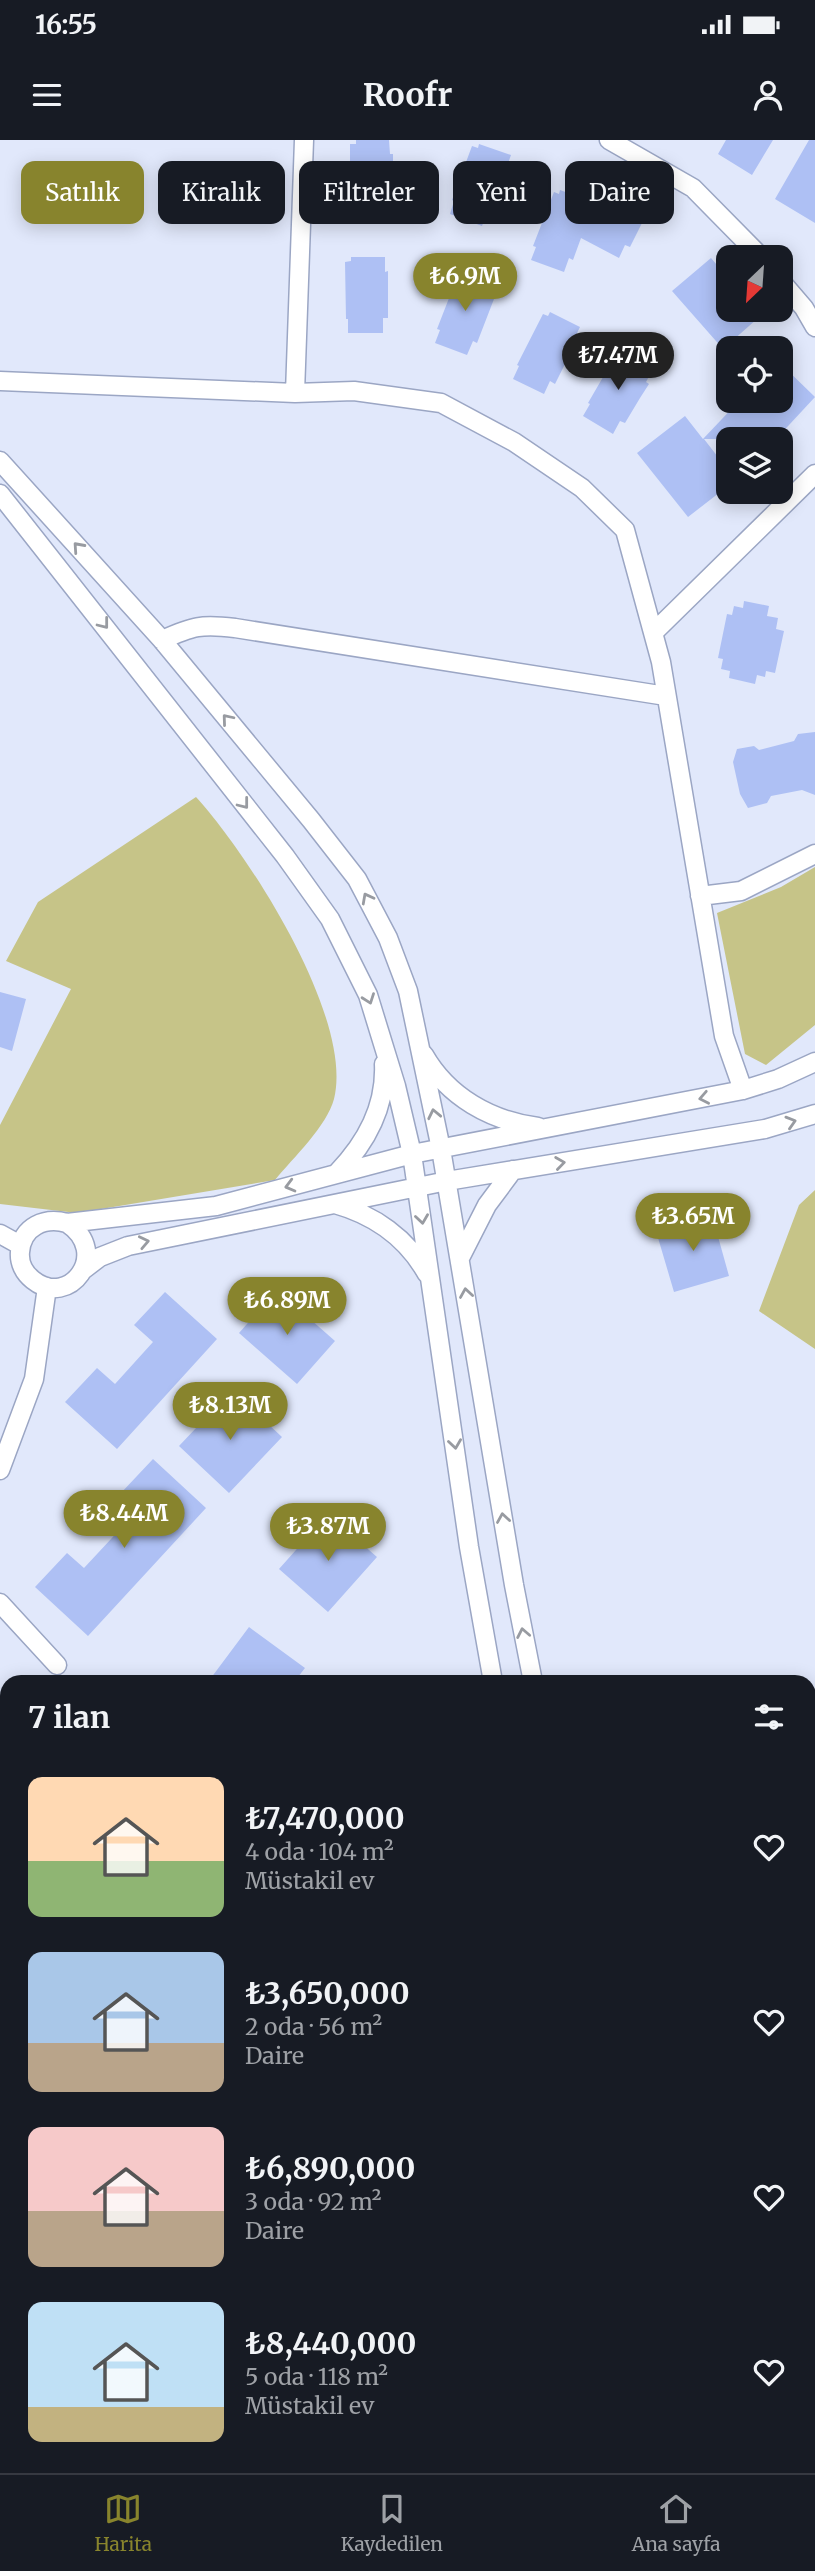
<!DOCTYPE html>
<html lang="tr">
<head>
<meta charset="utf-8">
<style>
  body { margin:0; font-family:Merriweather,serif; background:#242831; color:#f1f3f6; height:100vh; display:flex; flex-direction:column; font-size:26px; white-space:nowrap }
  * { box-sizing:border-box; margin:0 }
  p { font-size:23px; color:#9ea1a6 }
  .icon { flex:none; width:38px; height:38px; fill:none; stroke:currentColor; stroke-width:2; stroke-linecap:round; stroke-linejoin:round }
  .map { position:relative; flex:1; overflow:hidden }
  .panel { position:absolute; left:0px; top:1535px; width:816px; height:800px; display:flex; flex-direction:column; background:#171b24; border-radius:21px 21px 0 0; box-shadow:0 4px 18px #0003 }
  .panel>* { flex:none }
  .hud { position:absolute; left:21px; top:21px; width:774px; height:63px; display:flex; gap:14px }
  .needle { width:46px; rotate:205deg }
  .buttons { position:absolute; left:716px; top:105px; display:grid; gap:14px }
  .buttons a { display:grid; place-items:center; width:77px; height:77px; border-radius:14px; background:#171b24; box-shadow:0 4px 18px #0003; font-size:35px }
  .price { position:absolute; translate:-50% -60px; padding:0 16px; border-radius:24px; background:#88842d; color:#fff; font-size:23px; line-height:46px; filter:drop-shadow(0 2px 4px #0008) }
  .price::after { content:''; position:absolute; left:50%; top:42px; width:21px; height:16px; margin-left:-10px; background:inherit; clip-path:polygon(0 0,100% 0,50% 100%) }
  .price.active { background:#222; color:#fff }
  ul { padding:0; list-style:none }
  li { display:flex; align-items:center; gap:21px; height:175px; padding:0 28px }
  li span { display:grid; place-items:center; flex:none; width:196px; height:140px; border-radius:14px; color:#555 }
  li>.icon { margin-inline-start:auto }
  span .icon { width:84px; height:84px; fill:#fffc; stroke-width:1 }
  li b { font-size:30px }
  h2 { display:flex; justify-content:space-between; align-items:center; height:84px; padding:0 28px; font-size:30px }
  .tag { padding:0 24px; border-radius:14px; background:#171b24; box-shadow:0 4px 18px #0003; font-size:24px; line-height:63px }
  .tag.active { background:#88842d; color:#fff }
  .status { display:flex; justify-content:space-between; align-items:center; height:49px; padding:0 35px; background:#171b24; direction:ltr }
  .status svg { height:19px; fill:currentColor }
  header { display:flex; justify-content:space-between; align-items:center; height:91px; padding:0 28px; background:#171b24; font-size:32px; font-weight:700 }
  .tab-bar { display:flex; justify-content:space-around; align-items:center; height:98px; border-top:2px solid #363941; background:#171b24; font-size:19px; color:#9ea1a6 }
  .tab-bar a { display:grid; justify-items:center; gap:4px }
  .tab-bar .active { color:#88842d }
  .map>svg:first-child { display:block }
  .green { fill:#c6c488 }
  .building { fill:#aec0f4 }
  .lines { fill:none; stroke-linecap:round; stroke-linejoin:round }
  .minor-casing { stroke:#9ba6c4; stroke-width:21 }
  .minor { stroke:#fff; stroke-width:18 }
  .oneway { stroke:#989ba1 }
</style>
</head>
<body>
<div class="status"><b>16:55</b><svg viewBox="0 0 49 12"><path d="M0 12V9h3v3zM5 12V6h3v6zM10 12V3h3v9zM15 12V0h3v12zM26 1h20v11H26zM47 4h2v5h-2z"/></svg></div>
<header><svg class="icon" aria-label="menu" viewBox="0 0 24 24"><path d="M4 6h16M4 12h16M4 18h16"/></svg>Roofr<svg class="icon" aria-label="person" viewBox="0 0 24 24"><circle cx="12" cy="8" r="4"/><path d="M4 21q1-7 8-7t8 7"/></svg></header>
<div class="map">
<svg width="815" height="2333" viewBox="0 0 815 2333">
  <rect width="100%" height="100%" fill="#e1e8fb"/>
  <!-- green -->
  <path class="green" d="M196 657C249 715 354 878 334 959 327 986 293 1018 275 1040L77 1073 0 1064V985L71 849 6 821 38 762Z
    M815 727V885L766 925 745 914 717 773 781 747Z
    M815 1050V1209L759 1171 799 1065Z"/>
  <!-- building -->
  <path class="building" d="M356 0H389L390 14H393V61H388V76H353V62H350V4H356Z
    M726 0H773L752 35 718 14Z
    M809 0H815V83L775 59Z
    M479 4 511 15 506 29 509 30 492 74 487 72 482 86 450 74 454 61 452 60 472 6 478 8Z
    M625 36 655 51 648 64 651 65 630 107 625 105 619 118 581 98 573 120 569 118 564 132 531 120 536 107 533 106 554 52 559 54 560 50 603 66 618 37 623 39Z
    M351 117H385V132L388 131V178H383V193H348V179H346L345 122 351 121Z
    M711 118 728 138V170H767L723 209 672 151Z
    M465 133 496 144 491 158 494 159 477 203 473 201 467 215 435 203 440 190 437 189 458 135 463 137Z
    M550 172 580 187 573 201 576 202 555 244 550 241 544 254 513 239 519 226 517 225 543 174 548 176Z
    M624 212 653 229 646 242 649 244 640 258 625 283 620 281 613 294 583 276 590 264 588 263 617 213 622 216Z
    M780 223 815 257 776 299H704L728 330V346L688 377 637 313 685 276 703 299 739 261H780Z
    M744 461 769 466 767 476 778 478 776 489 784 491 775 533 766 531 765 537 757 535 755 544 729 538 730 531 721 529 723 519 718 518 727 474 732 475 734 466 743 468Z
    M815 592V655L802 650 771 656 767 663 748 668 740 654 733 622 737 609 754 606 759 610 794 601 798 594Z
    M0 852 26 859 12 911 0 907Z
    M712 1075 729 1136 674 1152 656 1091Z
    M277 1150 335 1201 297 1244 239 1193Z
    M165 1152 217 1199 117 1309 65 1262 97 1228 115 1244 153 1202 134 1185Z
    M232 1250 282 1297 229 1353 179 1306Z
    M153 1319 206 1368 88 1496 35 1447 67 1413 84 1428 138 1370 120 1354Z
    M328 1374 377 1417 328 1472 279 1429Z
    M249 1487 305 1528 294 1542H208Z"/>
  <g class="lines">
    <!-- minor casing -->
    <g class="minor-casing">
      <path id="minor" d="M609 0 693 48 761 117
        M780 140 804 168 815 187
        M0 241 295 253 354 251 441 263 514 302 582 348 625 390 661 522 724 896 743 950
        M295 253 304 0
        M0 321 162 500 311 680 357 739 388 798 408 851 441 1009 514 1445 533 1542
        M0 354 285 716 330 779 368 855 396 946 412 1014 469 1407 493 1542
        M653 493 815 334
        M162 500C193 486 201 484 235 488L666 556
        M700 756 741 751 815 714
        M424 915C448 957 491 981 538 987
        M337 1033C366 1003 386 967 384 924
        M335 1064C374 1075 407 1098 427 1134
        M67 1083C112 1113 69 1169 33 1140 24 1133 19 1123 20 1112 22 1086 45 1077 67 1083L216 1066 412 1014 743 950 778 939 815 922
        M0 1094 20 1105
        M460 1118 487 1065 513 1030
        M83 1130 100 1117 128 1106 447 1041 765 989 815 974
        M0 1330 34 1239 47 1147
        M0 1463 57 1525
        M0 1700 7 1702
        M808 1990 815 1984
        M808 2261 815 2267
        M808 2316 815 2322"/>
    </g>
    <!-- minor -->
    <use href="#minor" class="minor"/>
  </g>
  <!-- one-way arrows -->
  <defs><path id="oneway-chevron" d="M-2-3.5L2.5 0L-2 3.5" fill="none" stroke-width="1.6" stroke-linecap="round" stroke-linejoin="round" transform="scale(1.75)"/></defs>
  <g class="oneway">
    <use href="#oneway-chevron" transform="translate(78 407) rotate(-132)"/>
    <use href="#oneway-chevron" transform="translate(104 484) rotate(52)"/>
    <use href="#oneway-chevron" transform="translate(227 579) rotate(-130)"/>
    <use href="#oneway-chevron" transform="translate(244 664) rotate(52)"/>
    <use href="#oneway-chevron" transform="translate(367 758) rotate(-118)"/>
    <use href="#oneway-chevron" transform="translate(369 859) rotate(70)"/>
    <use href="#oneway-chevron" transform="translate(704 958) rotate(169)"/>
    <use href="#oneway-chevron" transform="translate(434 974) rotate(-102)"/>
    <use href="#oneway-chevron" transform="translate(791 982) rotate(-17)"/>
    <use href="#oneway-chevron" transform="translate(560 1023) rotate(-8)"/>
    <use href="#oneway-chevron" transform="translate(290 1046) rotate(165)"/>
    <use href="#oneway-chevron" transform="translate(422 1079) rotate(82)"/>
    <use href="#oneway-chevron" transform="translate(144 1102) rotate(-12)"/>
    <use href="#oneway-chevron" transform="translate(466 1153) rotate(-99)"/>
    <use href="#oneway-chevron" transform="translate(455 1304) rotate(82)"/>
    <use href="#oneway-chevron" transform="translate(503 1378) rotate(-99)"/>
    <use href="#oneway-chevron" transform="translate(523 1493) rotate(-101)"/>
  </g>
</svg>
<div class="buttons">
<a><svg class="needle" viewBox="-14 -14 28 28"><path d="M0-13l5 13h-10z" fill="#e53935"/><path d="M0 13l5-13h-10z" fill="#9ea1a6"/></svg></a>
<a><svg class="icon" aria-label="locate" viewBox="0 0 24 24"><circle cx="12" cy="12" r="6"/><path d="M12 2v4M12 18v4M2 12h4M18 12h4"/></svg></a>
<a><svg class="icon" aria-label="layers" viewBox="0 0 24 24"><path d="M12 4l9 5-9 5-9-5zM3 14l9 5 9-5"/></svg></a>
</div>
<b class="price" style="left:465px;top:173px">₺6.9M</b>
<b class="price active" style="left:618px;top:252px">₺7.47M</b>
<b class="price" style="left:693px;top:1113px">₺3.65M</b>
<b class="price" style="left:287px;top:1197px">₺6.89M</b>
<b class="price" style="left:230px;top:1302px">₺8.13M</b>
<b class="price" style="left:124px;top:1410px">₺8.44M</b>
<b class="price" style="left:328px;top:1423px">₺3.87M</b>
<div class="hud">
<a class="tag active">Satılık</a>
<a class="tag">Kiralık</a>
<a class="tag">Filtreler</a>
<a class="tag">Yeni</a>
<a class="tag">Daire</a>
</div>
<section class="panel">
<h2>7 ilan<svg class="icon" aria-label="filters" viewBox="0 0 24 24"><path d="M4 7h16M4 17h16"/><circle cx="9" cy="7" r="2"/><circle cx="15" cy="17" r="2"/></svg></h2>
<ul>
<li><span style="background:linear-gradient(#ffd9b3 60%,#8fb573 0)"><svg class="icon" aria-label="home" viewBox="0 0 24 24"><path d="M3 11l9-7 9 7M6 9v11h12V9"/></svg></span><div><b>₺7,470,000</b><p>4 oda · 104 m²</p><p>Müstakil ev</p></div><svg class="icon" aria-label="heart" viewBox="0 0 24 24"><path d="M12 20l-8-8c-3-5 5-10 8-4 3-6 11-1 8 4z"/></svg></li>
<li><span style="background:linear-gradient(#a9c7e8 65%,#b9a48a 0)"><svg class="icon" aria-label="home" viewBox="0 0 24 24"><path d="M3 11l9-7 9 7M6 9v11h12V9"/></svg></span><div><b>₺3,650,000</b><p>2 oda · 56 m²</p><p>Daire</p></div><svg class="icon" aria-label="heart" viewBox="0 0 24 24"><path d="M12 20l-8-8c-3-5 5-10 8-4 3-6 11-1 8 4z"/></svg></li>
<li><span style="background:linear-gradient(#f6c9c9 60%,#b9a48a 0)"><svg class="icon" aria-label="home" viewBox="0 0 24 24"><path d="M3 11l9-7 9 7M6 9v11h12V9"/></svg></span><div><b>₺6,890,000</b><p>3 oda · 92 m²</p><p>Daire</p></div><svg class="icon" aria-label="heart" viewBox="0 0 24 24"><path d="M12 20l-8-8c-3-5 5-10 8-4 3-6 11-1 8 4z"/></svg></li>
<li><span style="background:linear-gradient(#bfe0f5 75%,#c2b280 0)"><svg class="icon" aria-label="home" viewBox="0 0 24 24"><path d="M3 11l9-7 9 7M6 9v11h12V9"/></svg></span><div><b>₺8,440,000</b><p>5 oda · 118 m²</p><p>Müstakil ev</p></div><svg class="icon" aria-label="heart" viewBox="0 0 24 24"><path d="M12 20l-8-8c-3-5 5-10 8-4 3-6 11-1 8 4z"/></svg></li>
</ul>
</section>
</div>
<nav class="tab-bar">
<a class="active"><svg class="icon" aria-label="map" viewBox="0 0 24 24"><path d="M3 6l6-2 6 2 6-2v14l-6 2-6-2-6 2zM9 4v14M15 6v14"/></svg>Harita</a>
<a><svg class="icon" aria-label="saved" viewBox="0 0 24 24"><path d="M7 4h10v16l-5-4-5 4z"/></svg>Kaydedilen</a>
<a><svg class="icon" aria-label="home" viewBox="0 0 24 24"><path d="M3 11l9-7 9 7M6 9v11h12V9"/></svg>Ana sayfa</a>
</nav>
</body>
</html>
